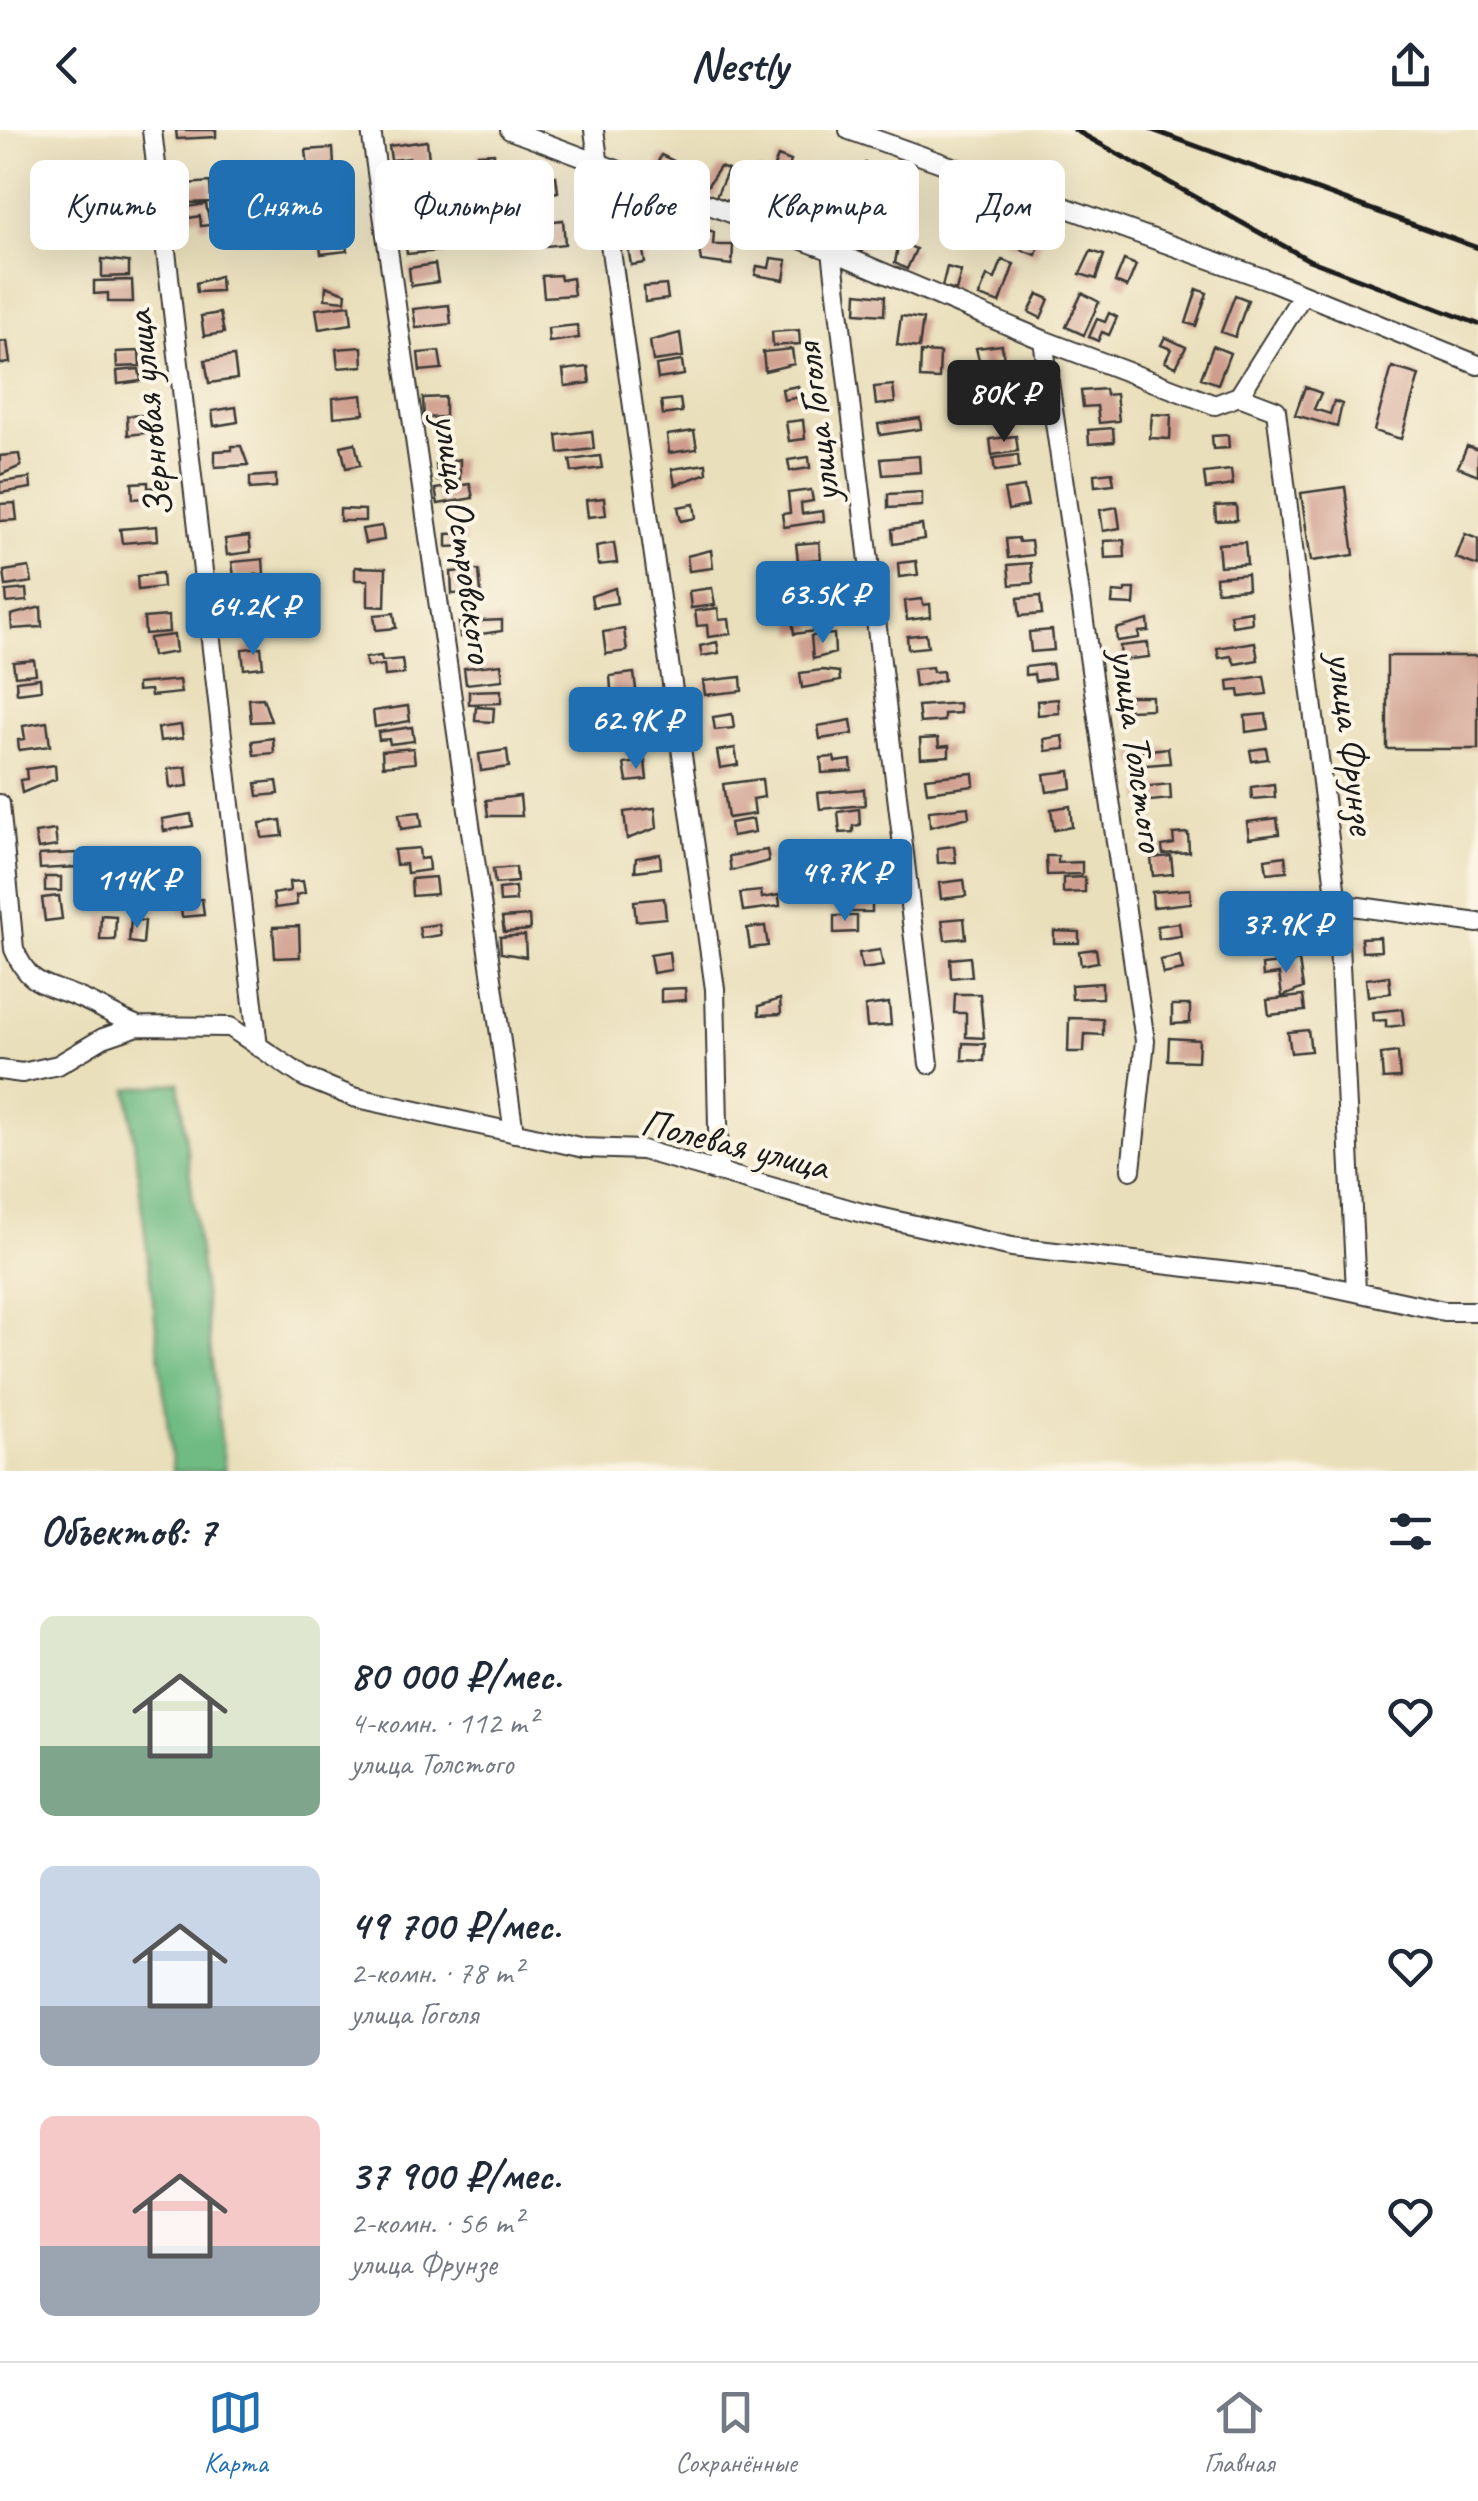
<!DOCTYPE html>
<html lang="ru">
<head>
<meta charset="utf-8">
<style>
  body { margin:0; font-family:Caveat,sans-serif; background:#f2f2f3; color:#1f2937; height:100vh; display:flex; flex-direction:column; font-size:38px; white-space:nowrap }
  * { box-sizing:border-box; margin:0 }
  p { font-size:32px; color:#747a83 }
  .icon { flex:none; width:55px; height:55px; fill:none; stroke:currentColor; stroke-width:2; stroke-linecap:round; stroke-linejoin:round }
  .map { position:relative; height:1341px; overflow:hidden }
  .sheet { display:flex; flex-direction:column; background:#fff; flex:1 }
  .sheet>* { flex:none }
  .banner { position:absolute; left:30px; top:30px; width:1420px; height:90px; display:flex; gap:20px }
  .price { position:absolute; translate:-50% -85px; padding:0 22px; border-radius:10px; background:#1f6fb2; color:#fff; font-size:32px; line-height:65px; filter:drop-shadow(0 2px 5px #0008) }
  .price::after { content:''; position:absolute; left:50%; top:60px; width:30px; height:22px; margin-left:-15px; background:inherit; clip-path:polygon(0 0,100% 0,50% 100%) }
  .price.current { background:#222; color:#fff }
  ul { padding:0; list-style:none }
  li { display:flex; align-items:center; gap:30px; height:250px; padding:0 40px }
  li span { display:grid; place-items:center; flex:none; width:280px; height:200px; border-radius:15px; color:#555 }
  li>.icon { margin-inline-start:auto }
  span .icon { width:120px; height:120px; fill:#fffc; stroke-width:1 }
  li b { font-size:42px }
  h2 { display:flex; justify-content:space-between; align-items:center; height:120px; padding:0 40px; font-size:42px }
  .pill { padding:0 35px; border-radius:15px; background:#fff; box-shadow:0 10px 40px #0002; font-size:35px; line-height:90px }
  .pill.current { background:#1f6fb2; color:#fff }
  header { display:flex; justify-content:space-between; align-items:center; height:130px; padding:0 40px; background:#fff; font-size:45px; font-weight:700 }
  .dock { display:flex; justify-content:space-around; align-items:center; height:140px; border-top:2px solid #e0e1e3; background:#fff; font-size:28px; color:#747a83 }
  .dock a { display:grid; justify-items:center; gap:5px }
  .dock .current { color:#1f6fb2 }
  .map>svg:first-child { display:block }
  .forest { fill:#70bb83; stroke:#466c50; stroke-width:2.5 }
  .building { fill:#cf9d8d }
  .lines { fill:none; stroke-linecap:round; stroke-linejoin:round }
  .street-casing { stroke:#3b3934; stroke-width:22 }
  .street { stroke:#fff; stroke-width:18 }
  .rail { stroke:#1c1c1c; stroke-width:5 }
  .labels { text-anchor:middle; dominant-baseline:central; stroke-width:8; stroke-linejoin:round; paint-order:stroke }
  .street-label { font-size:40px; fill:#1c1c1c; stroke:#fcf5e5 }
</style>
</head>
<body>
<header><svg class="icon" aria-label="back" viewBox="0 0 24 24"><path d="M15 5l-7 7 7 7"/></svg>Nestly<svg class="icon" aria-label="share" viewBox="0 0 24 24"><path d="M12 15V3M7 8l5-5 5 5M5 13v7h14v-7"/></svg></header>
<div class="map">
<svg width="1478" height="1341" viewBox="0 0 1478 1341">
  <rect width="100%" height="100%" fill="#fcf5e5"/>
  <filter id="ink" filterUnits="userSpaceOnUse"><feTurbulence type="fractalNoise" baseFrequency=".01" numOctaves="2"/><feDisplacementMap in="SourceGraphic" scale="20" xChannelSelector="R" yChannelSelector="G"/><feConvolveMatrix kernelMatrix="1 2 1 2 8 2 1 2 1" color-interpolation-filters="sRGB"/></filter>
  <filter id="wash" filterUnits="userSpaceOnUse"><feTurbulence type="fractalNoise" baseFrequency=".0048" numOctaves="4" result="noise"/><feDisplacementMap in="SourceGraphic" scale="40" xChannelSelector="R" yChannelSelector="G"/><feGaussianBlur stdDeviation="2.25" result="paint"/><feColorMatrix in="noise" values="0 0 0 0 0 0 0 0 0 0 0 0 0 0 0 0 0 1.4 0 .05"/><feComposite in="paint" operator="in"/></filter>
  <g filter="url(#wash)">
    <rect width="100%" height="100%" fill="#e9dfbb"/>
    <!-- forest -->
    <path class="forest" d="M179 953 225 1341H173L128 959Z"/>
    <g id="blocks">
      <!-- building -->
      <path class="building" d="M176 0H216V7L177 9Z
        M427 11 430 39 412 42 410 28 391 30 389 16Z
        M333 18 334 36 308 38 306 20Z
        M494 23 495 57 479 58 478 24Z
        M661 25 674 31 665 49 653 44Z
        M778 26 791 31 786 47 772 42Z
        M865 33 878 38 872 54 851 51Z
        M720 37 728 40 715 69 702 64Z
        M108 40V48H117L118 58 94 60 93 41Z
        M757 40 781 48 773 68 764 65 768 55 754 50Z
        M883 40 901 47 894 65 876 58Z
        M556 46 558 62 533 66 531 50Z
        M412 51 429 55 427 83 406 78Z
        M210 52 211 72 188 73 187 54Z
        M338 59 340 78 315 81 313 62Z
        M956 71 976 78 968 100 948 93Z
        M206 74 210 95 201 96 200 86 189 88 187 77Z
        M805 77 824 83 815 107 801 102Z
        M649 81 650 92 659 91 661 106 644 108 643 96 635 97 633 82Z
        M123 88 124 104 102 105 101 89Z
        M866 89 873 92 862 122 852 118 855 110 847 107 851 98 862 102Z
        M563 90 565 114 538 117 536 104 547 103 546 92Z
        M695 95 714 102 713 115H733L732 135 701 131Z
        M1030 95 1044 100 1036 125 1021 120Z
        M1011 96 1024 102 1017 117 1004 111Z
        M693 99 695 118 677 120 675 101Z
        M437 101 439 121 407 124 405 107Z
        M332 104V110L345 108 347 121 321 124 319 106Z
        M899 111 916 119 907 139 895 133Z
        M642 115 645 133 631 135 628 117Z
        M1091 121 1104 125 1096 149 1080 144Z
        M771 128 787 130 784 150 755 145 757 136 769 138Z
        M102 129 129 132V146L102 147Z
        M1002 130 1014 134 1000 173 979 166 987 146 995 149Z
        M1124 130 1136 135 1127 157 1115 152Z
        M435 134 438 152 411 156 409 138Z
        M947 137 961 141 956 161 942 157Z
        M560 145 561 150 572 148 574 165 544 167 542 146Z
        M220 146 221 161 197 162 196 153Z
        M132 150 133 172H108V163L94 164V151Z
        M666 155 668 169 645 172 644 157Z
        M326 156 346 163 345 171 325 169Z
        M1197 159 1207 163 1196 196 1186 193Z
        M857 163 885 166 884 185 856 183Z
        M1082 163 1099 172 1084 205 1066 197Z
        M1038 164 1049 169 1041 188 1029 182Z
        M1235 165 1248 170 1235 207 1221 202Z
        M350 175 352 194 319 199 316 179Z
        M449 175 451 194 416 198 413 179Z
        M220 183 224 203 204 206 201 186Z
        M1109 183 1117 187 1109 205 1102 202 1098 211 1089 207 1097 189 1105 192Z
        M901 186 923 189 919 218 897 215Z
        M577 195 579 208 549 212 548 198Z
        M799 200 800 214 773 216 772 202Z
        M680 203 683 227 653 231 650 211Z
        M1165 207 1186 217 1176 237 1165 232 1171 219 1161 215Z
        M7 211 10 233 0 234V212Z
        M1002 215 1004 229 990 230 991 236 1000 235 1001 244 983 246 976 218Z
        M1213 216 1230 223 1218 254 1201 248Z
        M362 217 363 236 338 238 336 219Z
        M792 219 794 234 765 241 763 222Z
        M139 221 140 236 117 237 116 222Z
        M439 221 442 239 420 241 418 223Z
        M921 222 940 223 939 249 920 248Z
        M234 226 237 249 209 253 205 230Z
        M682 231 684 245 658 249 656 235Z
        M588 237 590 253 565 256 563 240Z
        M1392 237 1419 245 1401 309 1374 301Z
        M139 239 141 251 118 254 117 241Z
        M893 255 895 273 876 275 874 257Z
        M798 256 800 267 784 270 782 259Z
        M1005 256 1006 271 988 273 987 258Z
        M1305 257 1321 263 1314 279 1330 284 1334 271 1342 274 1337 297 1295 285Z
        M1105 259 1106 265 1116 264 1119 291 1099 293 1097 276 1083 277 1081 261Z
        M362 265 364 284 334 287 333 268Z
        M445 267V287L424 288 423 268Z
        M680 269 682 282 663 285 661 271Z
        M236 277 238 292 214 296 212 281Z
        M1152 284 1171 285 1170 309 1150 308Z
        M144 285 145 303 128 305 127 286Z
        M920 288 921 299 880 305 878 294Z
        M803 290 805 309 789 311 786 292Z
        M1113 298 1114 312 1089 314 1088 300Z
        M592 301 594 319 559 323 557 305Z
        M694 301 697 319 669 323 667 305Z
        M1228 305 1229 318 1213 319 1212 306Z
        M1016 306 1018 321 992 325 990 309Z
        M355 313 360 335 346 338 341 316Z
        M232 316H241L248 335 215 337V321L232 320Z
        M1467 316 1478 320V345L1458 337Z
        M19 324 21 336 0 345V326Z
        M1018 325 1019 338 995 341 993 328Z
        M600 326 602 338 572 342 570 330Z
        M919 326 920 342 883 345 881 329Z
        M809 327 810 338 790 341 788 330Z
        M460 329V350L437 351 436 334Z
        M706 334 707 343 675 355 672 339Z
        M1231 340 1233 355 1206 359 1204 343Z
        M1112 342 1114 354 1095 356 1094 344Z
        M276 345V357L250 359V347Z
        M30 348 31 358 0 363V352Z
        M148 352V358L157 357 158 367 133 369 132 353Z
        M470 354 473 368 438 374 435 359Z
        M1024 357 1028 376 1008 380 1004 360Z
        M1345 357 1354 425 1311 431 1301 363Z
        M811 360 813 371 801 373 802 384 823 381 824 391 784 397 782 384 790 383 788 363Z
        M922 362V376L888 378V364Z
        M604 368 606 385 588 387 586 370Z
        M15 373 17 390 0 391V374Z
        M694 374 696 388 681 391 678 377Z
        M1236 375 1237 390 1216 391 1215 376Z
        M1117 377 1120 398 1103 401 1100 380Z
        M340 379 365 380V391H340Z
        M922 395 924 409 893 414 892 399Z
        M157 396 158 410 122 413 120 399Z
        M382 396 384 410 365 413 362 399Z
        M465 403V416L447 417V404Z
        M1465 404 1478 409V436L1456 428Z
        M249 406 251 422 227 425 225 409Z
        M1018 408 1019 412 1031 411 1033 425 1008 428 1006 409Z
        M1124 410 1125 427 1105 428 1104 411Z
        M819 412 821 429 798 431 796 414Z
        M1245 412 1247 434 1220 436 1218 414Z
        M614 413 617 433 598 435 596 416Z
        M711 420 713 438 689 441 687 426Z
        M263 429 264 444 234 447 232 432Z
        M916 431 918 445 899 447 898 433Z
        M823 432 825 448 803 450 802 434Z
        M1031 433 1033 453 1010 455 1008 435Z
        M29 437 32 452 6 456 4 441Z
        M355 437 386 438 385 477 368 476V450H355Z
        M479 440 481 463 452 464 451 442Z
        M162 443 163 457 138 460 137 446Z
        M1247 444 1248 459 1217 461 1216 447Z
        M615 458 617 473 593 477 591 466Z
        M712 458 715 475 691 478 689 461Z
        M26 459 27 471 7 473 6 461Z
        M1125 459H1135L1134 475 1112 474 1113 462 1125 463Z
        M1040 466 1042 484 1020 486 1018 468Z
        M829 468 831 487 813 489 815 501 794 504 792 488 805 487 803 472Z
        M922 469 923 475 930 474 931 487 907 490 905 471Z
        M258 471 262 496 238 500 234 475Z
        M41 477 42 497 12 499 11 485Z
        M718 478 719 490 729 489 731 504 708 507 707 495 697 496 695 481Z
        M1251 481 1252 493 1232 496 1230 484Z
        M394 483 396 498 376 500 374 485Z
        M168 486 169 502 145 504 144 488Z
        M502 490V501L460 507 459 492Z
        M1148 490 1149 501 1139 502V508L1117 511 1116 499Z
        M624 499 627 521 606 524 603 502Z
        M1052 500 1054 520 1031 522 1029 502Z
        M834 504 835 523 813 529 811 506Z
        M926 504 928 517 908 519 907 506Z
        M174 505 176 522 152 526 149 508Z
        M717 512 719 523 702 526 700 516Z
        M1255 512 1258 530 1235 534 1231 526 1219 528 1217 518Z
        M1148 513 1149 527 1121 530 1120 516Z
        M261 517 263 537 244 539 242 519Z
        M381 526 382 531 402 529 404 544 385 546 384 535 367 537 365 528Z
        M1387 526H1478V619H1387Z
        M34 530 36 544 15 546 13 532Z
        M501 534 503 550 466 554 464 538Z
        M1052 534 1054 548 1035 551 1034 544 1025 545V537Z
        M932 537 933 542 943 541 944 550 915 557 913 539Z
        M822 540 839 542 840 551 802 558 800 543Z
        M634 543 637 568 612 571 610 546Z
        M1264 546 1267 564 1240 567 1239 560 1229 561 1228 551Z
        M741 547 742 561 705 565 703 551Z
        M40 548 41 560 17 563 16 551Z
        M179 550 181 563 151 566 150 560 137 561V554Z
        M501 560V573L469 574V561Z
        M1129 566H1152V579L1129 580Z
        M263 568 271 591 251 592 249 569Z
        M1058 569 1059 583 1038 585 1037 571Z
        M959 573 960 583 944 584V591L920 593 918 576Z
        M408 576 410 591 375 597 373 581Z
        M476 577 494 578 493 592 475 591Z
        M632 577 633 586 614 588 613 579Z
        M732 584 734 598 715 600 713 587Z
        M1266 584 1268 599 1246 602 1245 586Z
        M851 590 853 604 820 609 818 596Z
        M641 591 642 605 608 608 607 598Z
        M47 592 50 616 19 620 18 610 25 609 23 596Z
        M181 595 183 608 160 611 158 598Z
        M412 597 414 611 390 614 389 609 379 610 378 602Z
        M1063 606 1065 619 1046 621 1044 609Z
        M273 608 274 623 254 625 252 611Z
        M938 608 939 617 949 616V626L921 628 920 609Z
        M413 618 415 633 383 636 382 621Z
        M735 618 738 635 720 638 717 621Z
        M1168 618 1170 633 1134 636 1132 622Z
        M1266 618 1268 629 1252 631 1250 620Z
        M507 620 509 637 481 641 479 624Z
        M834 627 835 632 851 630 852 641 822 643 821 628Z
        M645 631 647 650 627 652 624 634Z
        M55 635 56 649 22 663 20 650 27 649 26 639Z
        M186 637 188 656 170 658 168 639Z
        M1070 641 1072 658 1047 662 1044 644Z
        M973 643 974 656 927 662 925 648Z
        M762 649 764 667 753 669 755 684 728 688 723 654Z
        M277 651 279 664 258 666 256 653Z
        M1170 654 1171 669 1141 672 1140 657Z
        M1274 654 1275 667 1252 669 1251 657Z
        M864 659 865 675 820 679 818 663Z
        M520 666 522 686H488L486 670Z
        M1070 676 1072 697 1054 700 1051 679Z
        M968 677 969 687 930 697 929 681Z
        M655 678 657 698 627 709 624 682Z
        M859 679 860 695 853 696V702L840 703 838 682Z
        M420 682 422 696 401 699 399 684Z
        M191 684 193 696 164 701 162 689Z
        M1277 688 1279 704 1249 708 1247 692Z
        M753 689 755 702 732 706 730 693Z
        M281 690 283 706 262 708 260 693Z
        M55 700 57 716 38 719 35 703Z
        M1188 703 1189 722 1163 724 1162 716 1174 714 1173 704Z
        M868 715 870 729 844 732 842 718Z
        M954 716 956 732 938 733 937 718Z
        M419 718 420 729 428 728 429 740 407 743 406 734 396 735 394 720Z
        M767 720 769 731 731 741 729 726Z
        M76 723 77 737 40 739 39 725Z
        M660 724 661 738 635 741 636 728Z
        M196 726 197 739 170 743 168 730Z
        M1046 726H1058V733L1082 732V744L1047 745Z
        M1171 726 1173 744 1153 746 1151 728Z
        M1285 726 1287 741 1267 743 1265 729Z
        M516 737 517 752 495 754 493 739Z
        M45 747H61V761H45Z
        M435 747 437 764 412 766 411 749Z
        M1085 747V762L1063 763V748Z
        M964 750 966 766 941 769 939 753Z
        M303 751 305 763 296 765 297 775 275 778 273 764 290 761 289 752Z
        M515 757 516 771 500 772 499 759Z
        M1190 759 1191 773 1153 777 1152 762Z
        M761 761 762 768 779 765 780 776 743 781 740 763Z
        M1286 761 1288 774 1267 776 1266 763Z
        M59 766 62 789 45 791 42 768Z
        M664 768 666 788 636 791 634 771Z
        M202 769 204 785 182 787 180 770Z
        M845 769H872V782H845Z
        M101 785 116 786 115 810H100Z
        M529 786 530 800 504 802 502 788Z
        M834 786H857V802L834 803Z
        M964 788 966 808 945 810 942 790Z
        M131 789 145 791 143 814 129 812Z
        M1179 793 1181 806 1159 809 1157 796Z
        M439 794 441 805 421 808 419 797Z
        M299 796 300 827 275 828 273 797Z
        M765 796 768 816 750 818 747 798Z
        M1286 796 1289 816 1259 819 1257 799Z
        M1054 801 1079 802V813H1054Z
        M525 805 526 827 501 823 500 807Z
        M1380 807 1381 821 1362 822 1361 808Z
        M1096 819 1098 832 1081 835 1079 821Z
        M880 820 883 836 862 839 859 823Z
        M669 822 671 840 653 843 650 825Z
        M1180 826 1183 840 1163 844 1160 830Z
        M970 827 972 846 951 848 950 829Z
        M1299 831 1303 858 1282 867 1279 844 1263 846 1262 835Z
        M1389 846 1391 863 1368 866 1366 849Z
        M1102 853V868L1072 869 1071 855Z
        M685 858 686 870 661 872V859Z
        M955 864H980L984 908 966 907V883H954Z
        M1303 866 1305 881 1269 885 1267 870Z
        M780 869 781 884 759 885V876Z
        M889 873 891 895 867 897 865 876Z
        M1172 875H1190V893L1172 894Z
        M1402 879 1404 895 1386 897V890L1373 891 1372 882Z
        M1069 888 1103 889V905L1085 904 1084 922H1068Z
        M1308 900 1311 921 1291 923 1288 902Z
        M1169 908 1199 910 1198 931 1168 930Z
        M963 913 985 914 984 931 962 930Z
        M1398 922 1400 948 1383 949 1381 924Z"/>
    </g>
  </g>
  <g filter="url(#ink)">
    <use href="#blocks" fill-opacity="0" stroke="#3b3934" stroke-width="2.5"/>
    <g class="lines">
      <!-- street casing -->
      <g class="street-casing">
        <path id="street" d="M152 0 258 917
          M371 0 514 1003
          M510 0 832 121 1043 210 1215 275 1239 266 1276 280 1337 774 1356 1161
          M594 0 715 859 719 1041
          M849 0 1271 151 1478 235
          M832 121 929 934
          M1043 210 1145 911 1131 1040
          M1239 266 1303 164
          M0 674 14 819C30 858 46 853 80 868 100 876 117 888 138 896
          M1337 774 1478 793
          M0 940 22 943 58 935 103 908 138 896 230 897 304 947 353 967 584 1018 642 1020 862 1083 1012 1117 1300 1150 1444 1181H1478"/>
      </g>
      <!-- street -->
      <use href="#street" class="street"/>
      <!-- rail -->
      <path class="rail" d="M1075 0 1309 130 1478 194
        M1152 0 1478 118"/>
    </g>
  </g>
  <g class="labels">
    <!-- street labels -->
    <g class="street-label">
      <text transform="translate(149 284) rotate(-96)">Зерновая улица</text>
      <text transform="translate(817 293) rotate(-97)">улица Гоголя</text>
      <text transform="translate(464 408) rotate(82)">улица Островского</text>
      <text transform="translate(1352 613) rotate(83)">улица Фрунзе</text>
      <text transform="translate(1138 620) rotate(82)">улица Толстого</text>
      <text transform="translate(735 1014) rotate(14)">Полевая улица</text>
    </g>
  </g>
</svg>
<b class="price current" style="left:1004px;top:315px">80K ₽</b>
<b class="price" style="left:823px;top:516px">63.5K ₽</b>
<b class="price" style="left:253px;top:528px">64.2K ₽</b>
<b class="price" style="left:636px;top:642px">62.9K ₽</b>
<b class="price" style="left:845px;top:794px">49.7K ₽</b>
<b class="price" style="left:137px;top:801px">114K ₽</b>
<b class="price" style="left:1286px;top:846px">37.9K ₽</b>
<div class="banner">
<a class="pill">Купить</a>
<a class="pill current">Снять</a>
<a class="pill">Фильтры</a>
<a class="pill">Новое</a>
<a class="pill">Квартира</a>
<a class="pill">Дом</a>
</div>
</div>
<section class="sheet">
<h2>Объектов: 7<svg class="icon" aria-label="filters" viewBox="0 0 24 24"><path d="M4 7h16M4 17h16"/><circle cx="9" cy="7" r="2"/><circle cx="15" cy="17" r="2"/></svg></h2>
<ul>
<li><span style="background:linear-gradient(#dfe7d0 65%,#7fa58c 0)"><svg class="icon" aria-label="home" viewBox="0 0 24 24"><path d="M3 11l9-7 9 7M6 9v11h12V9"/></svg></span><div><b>80 000 ₽/мес.</b><p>4-комн. · 112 m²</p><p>улица Толстого</p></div><svg class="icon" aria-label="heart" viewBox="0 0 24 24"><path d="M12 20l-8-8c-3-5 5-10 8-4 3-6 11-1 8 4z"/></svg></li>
<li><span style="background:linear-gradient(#c9d6e8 70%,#9aa5b1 0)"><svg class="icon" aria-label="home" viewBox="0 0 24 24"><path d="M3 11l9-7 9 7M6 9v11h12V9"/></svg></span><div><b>49 700 ₽/мес.</b><p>2-комн. · 78 m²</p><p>улица Гоголя</p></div><svg class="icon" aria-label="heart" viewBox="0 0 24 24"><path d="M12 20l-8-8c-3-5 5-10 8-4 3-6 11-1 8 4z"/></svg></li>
<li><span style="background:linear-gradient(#f6c9c9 65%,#9aa5b1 0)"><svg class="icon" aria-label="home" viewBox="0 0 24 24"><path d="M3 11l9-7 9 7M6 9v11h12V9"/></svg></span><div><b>37 900 ₽/мес.</b><p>2-комн. · 56 m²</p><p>улица Фрунзе</p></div><svg class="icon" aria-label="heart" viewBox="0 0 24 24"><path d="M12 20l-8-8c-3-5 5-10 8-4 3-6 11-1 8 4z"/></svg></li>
</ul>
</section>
<nav class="dock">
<a class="current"><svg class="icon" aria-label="map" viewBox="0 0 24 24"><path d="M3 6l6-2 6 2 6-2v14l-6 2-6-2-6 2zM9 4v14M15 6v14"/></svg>Карта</a>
<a><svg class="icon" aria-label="saved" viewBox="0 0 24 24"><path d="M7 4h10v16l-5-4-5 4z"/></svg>Сохранённые</a>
<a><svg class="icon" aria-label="home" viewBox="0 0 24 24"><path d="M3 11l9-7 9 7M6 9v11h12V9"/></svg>Главная</a>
</nav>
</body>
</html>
